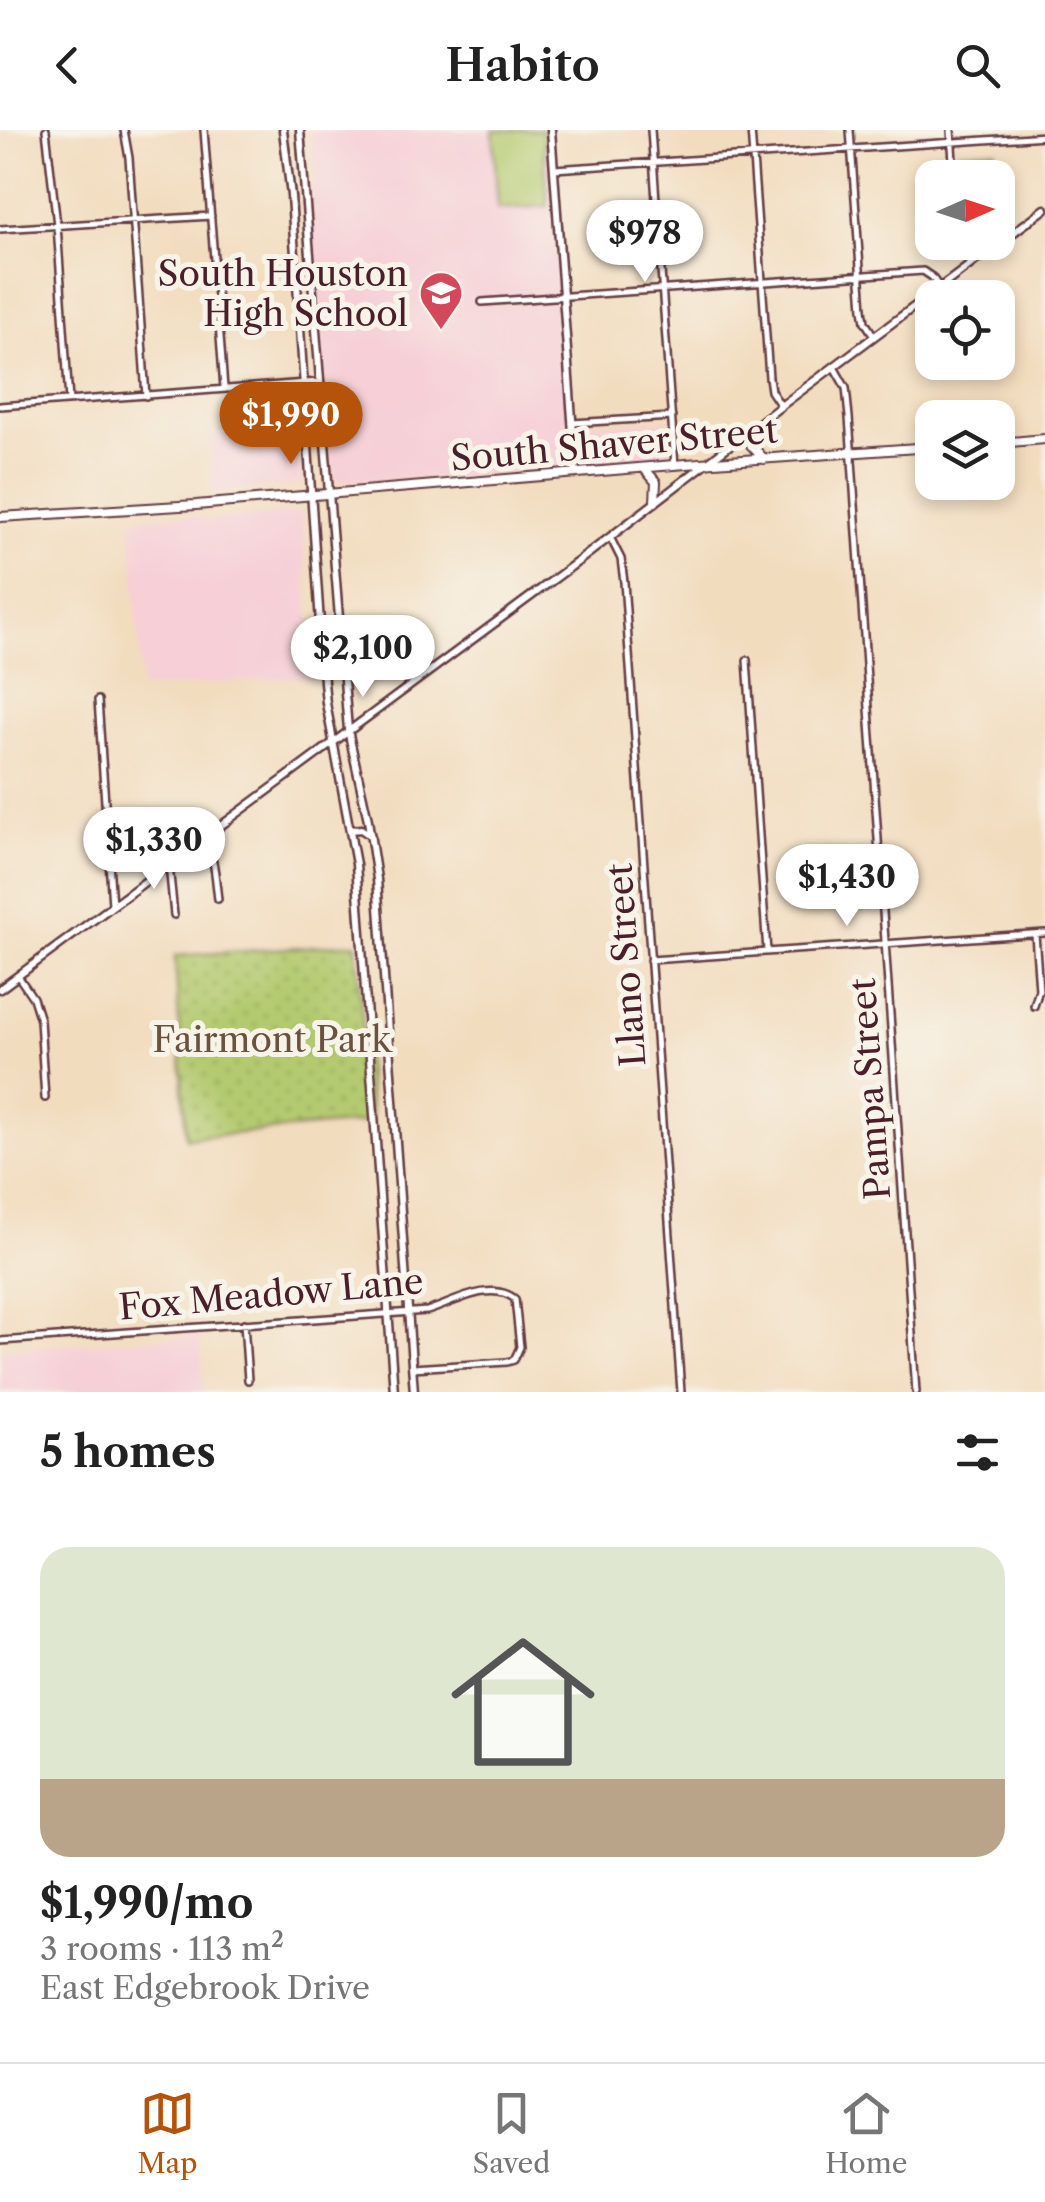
<!DOCTYPE html>
<html lang="en">
<head>
<meta charset="utf-8">
<style>
  body { margin:0; font-family:"Libre Caslon Text",serif; background:#f2f2f2; color:#222; height:100vh; display:flex; flex-direction:column; font-size:38px; white-space:nowrap }
  * { box-sizing:border-box; margin:0 }
  p { font-size:32px; color:#767676 }
  .icon { flex:none; width:55px; height:55px; fill:none; stroke:currentColor; stroke-width:2; stroke-linecap:round; stroke-linejoin:round }
  .map { position:relative; height:1262px; overflow:hidden }
  .drawer { display:flex; flex-direction:column; background:#fff; flex:1 }
  .drawer>* { flex:none }
  .needle { width:65px; rotate:87deg }
  .buttons { position:absolute; left:915px; top:30px; display:grid; gap:20px }
  .buttons a { display:grid; place-items:center; width:100px; height:100px; border-radius:20px; background:#fff; box-shadow:0 5px 15px #0003; font-size:50px }
  .price { position:absolute; translate:-50% -85px; padding:0 22px; border-radius:35px; background:#fff; color:#222; font-size:32px; line-height:65px; filter:drop-shadow(0 2px 5px #0008) }
  .price::after { content:''; position:absolute; left:50%; top:60px; width:30px; height:22px; margin-left:-15px; background:inherit; clip-path:polygon(0 0,100% 0,50% 100%) }
  .price.active { background:#b45309; color:#fff }
  ul { padding:0; list-style:none }
  li { display:grid; align-content:center; gap:20px; height:530px; padding:0 40px }
  li+li { border-top:2px solid #e0e0e0 }
  li span { display:grid; place-items:center; height:310px; border-radius:30px; color:#555 }
  li>.icon { margin-inline-start:auto }
  span .icon { width:180px; height:180px; fill:#fffc; stroke-width:1 }
  li b { font-size:42px }
  h2 { display:flex; justify-content:space-between; align-items:center; height:120px; padding:0 40px; font-size:42px }
  header { display:flex; justify-content:space-between; align-items:center; height:130px; padding:0 40px; background:#fff; font-size:45px; font-weight:600 }
  .tab-bar { display:flex; justify-content:space-around; align-items:center; height:140px; border-top:2px solid #e0e0e0; background:#fff; font-size:28px; color:#767676 }
  .tab-bar a { display:grid; justify-items:center; gap:5px }
  .tab-bar .active { color:#b45309 }
  .map>svg:first-child { display:block }
  .built { fill:#f6cfd7 }
  .grass { fill:#b4ca6f; stroke:#7f744d; stroke-width:2.5 }
  .park { fill:url(#park-dots); stroke:#7f744d; stroke-width:2.5 }
  .lines { fill:none; stroke-linecap:round; stroke-linejoin:round }
  .street-casing { stroke:#633b41; stroke-width:10 }
  .secondary-casing { stroke:#633b41; stroke-width:11 }
  .primary-casing { stroke:#633b41; stroke-width:12 }
  .street { stroke:#fff; stroke-width:5 }
  .secondary { stroke:#fff; stroke-width:6 }
  .primary { stroke:#fff; stroke-width:8 }
  .labels { text-anchor:middle; dominant-baseline:central; stroke-width:10; stroke-linejoin:round; paint-order:stroke }
  .poi-label { font-size:35px; fill:#4a1f2b; stroke:#f7f3e8; text-anchor:end }
  .street-label { font-size:35px; fill:#4a1f2b; stroke:#f7f3e8 }
  .park-label { font-size:35px; fill:#6a523f; stroke:#f7f3e8 }
</style>
</head>
<body>
<header><svg class="icon" aria-label="back" viewBox="0 0 24 24"><path d="M15 5l-7 7 7 7"/></svg>Habito<svg class="icon" aria-label="search" viewBox="0 0 24 24"><circle cx="10" cy="10" r="6"/><path d="M15 15l6 6"/></svg></header>
<div class="map">
<svg width="1045" height="1262" viewBox="0 0 1045 1262">
  <defs>
    <pattern id="park-dots" width="8" height="8" patternUnits="userSpaceOnUse" patternTransform="scale(2.5)"><rect width="8" height="8" fill="#b4ca6f"/><path d="M2 2h.1M6 6h.1" fill="none" stroke="#9cad60" stroke-width="1.8" stroke-linecap="round"/></pattern>
  </defs>
  <rect width="100%" height="100%" fill="#f7f3e8"/>
  <filter id="ink" filterUnits="userSpaceOnUse"><feTurbulence type="fractalNoise" baseFrequency=".01" numOctaves="2"/><feDisplacementMap in="SourceGraphic" scale="20" xChannelSelector="R" yChannelSelector="G"/><feConvolveMatrix kernelMatrix="1 2 1 2 8 2 1 2 1" color-interpolation-filters="sRGB"/></filter>
  <filter id="wash" filterUnits="userSpaceOnUse"><feTurbulence type="fractalNoise" baseFrequency=".0048" numOctaves="4" result="noise"/><feDisplacementMap in="SourceGraphic" scale="40" xChannelSelector="R" yChannelSelector="G"/><feGaussianBlur stdDeviation="2.25" result="paint"/><feColorMatrix in="noise" values="0 0 0 0 0 0 0 0 0 0 0 0 0 0 0 0 0 1.4 0 .05"/><feComposite in="paint" operator="in"/></filter>
  <g filter="url(#wash)">
    <rect width="100%" height="100%" fill="#f2dcbe"/>
    <!-- built -->
    <path class="built" d="M311 0H548L559 161 556 165 493 170 494 174 557 170 560 173 573 339 444 348 337 352 333 349 330 345 308 59 315 58Z
      M669 290 672 328 578 338 574 295Z
      M299 294 302 347 300 354 212 362 209 301Z
      M302 382 314 546 142 559 131 393 143 387 192 385 206 391Z
      M200 1206 204 1262H0V1220Z"/>
    <!-- grass -->
    <path class="grass" d="M493 0H543L548 76 498 79Z
      M996 20 1001 95 998 98V48L961 47 959 22Z"/>
    <!-- park -->
    <path class="park" d="M356 813 371 992 186 1008 175 826Z"/>
  </g>
  <g filter="url(#ink)">
    <g class="lines">
      <!-- street casing -->
      <g class="street-casing">
        <path id="street" d="M46 0 57 95 69 271
          M124 0 129 28 146 266
          M204 0 224 258
          M651 0 675 336
          M751 0 769 247 771 261 781 276
          M850 0 863 179 865 192 874 206
          M951 0 954 48
          M554 39 1045 6
          M0 99 211 86
          M959 112 971 134
          M482 172 923 141 932 147 939 157
          M834 237 846 258 849 287 916 1262
          M0 276 319 252
          M572 293 672 287
          M610 407 621 429 624 452 681 1262
          M747 530 767 822
          M98 570 112 775
          M203 710C216 728 215 748 218 769
          M169 735 174 785
          M650 830 1045 803
          M18 846 33 868 40 890 45 968
          M1034 876 1039 860 1035 804
          M244 1193 248 1250
          M0 1211 427 1181C451 1174 491 1149 515 1169L520 1217 514 1230 507 1232 412 1238"/>
      </g>
      <!-- secondary casing -->
      <g class="secondary-casing">
        <path id="secondary" d="M283 0 291 66 324 552 326 573 356 734 394 1262
          M300 0 348 600 368 690 377 749 414 1262
          M551 0 576 344
          M306 289 316 302 323 303
          M350 700 361 699 371 706
          M0 859 580 430 781 276 1045 79"/>
      </g>
      <!-- primary casing -->
      <g class="primary-casing">
        <path id="primary" d="M751 300V315L764 329
          M998 313 1045 309
          M644 338 656 352 655 372
          M0 387 196 375 686 334 932 317"/>
      </g>
      <!-- street -->
      <use href="#street" class="street"/>
      <!-- secondary -->
      <use href="#secondary" class="secondary"/>
      <!-- primary -->
      <use href="#primary" class="primary"/>
    </g>
  </g>
  <!-- icons -->
  <defs>
    <g id="school-pin" transform="scale(2.25)"><path d="M0 17L-7.5 6A9.5 9.5 0 1 1 7.5 6Z" fill="#d1495b" stroke="#f7f3e8"/><path d="M0-5L7-2L0 1L-7-2ZM-4 1L0 2.5L4 1V4Q0 6-4 4Z" fill="#fff"/></g>
  </defs>
  <g fill-rule="evenodd">
    <use href="#school-pin" x="441" y="163"/>
  </g>
  <g class="labels">
    <!-- poi labels -->
    <g class="poi-label">
      <text x="408" y="143">South Houston<tspan x="408" dy="40">High School</tspan></text>
    </g>
    <!-- street labels -->
    <g class="street-label">
      <text transform="translate(614 314) rotate(-5)">South Shaver Street</text>
      <text transform="translate(626 835) rotate(-94)">Llano Street</text>
      <text transform="translate(870 959) rotate(-94)">Pampa Street</text>
      <text transform="translate(271 1164) rotate(-5)">Fox Meadow Lane</text>
    </g>
    <!-- park labels -->
    <g class="park-label">
      <text x="272" y="909">Fairmont Park</text>
    </g>
  </g>
</svg>
<div class="buttons">
<a><svg class="needle" viewBox="-14 -14 28 28"><path d="M0-13l5 13h-10z" fill="#e53935"/><path d="M0 13l5-13h-10z" fill="#767676"/></svg></a>
<a><svg class="icon" aria-label="locate" viewBox="0 0 24 24"><circle cx="12" cy="12" r="6"/><path d="M12 2v4M12 18v4M2 12h4M18 12h4"/></svg></a>
<a><svg class="icon" aria-label="layers" viewBox="0 0 24 24"><path d="M12 4l9 5-9 5-9-5zM3 14l9 5 9-5"/></svg></a>
</div>
<b class="price" style="left:645px;top:155px">$978</b>
<b class="price active" style="left:291px;top:337px">$1,990</b>
<b class="price" style="left:363px;top:570px">$2,100</b>
<b class="price" style="left:154px;top:762px">$1,330</b>
<b class="price" style="left:847px;top:799px">$1,430</b>
</div>
<section class="drawer">
<h2>5 homes<svg class="icon" aria-label="filters" viewBox="0 0 24 24"><path d="M4 7h16M4 17h16"/><circle cx="9" cy="7" r="2"/><circle cx="15" cy="17" r="2"/></svg></h2>
<ul>
<li><span style="background:linear-gradient(#dfe7d0 75%,#b9a48a 0)"><svg class="icon" aria-label="home" viewBox="0 0 24 24"><path d="M3 11l9-7 9 7M6 9v11h12V9"/></svg></span><div><b>$1,990/mo</b><p>3 rooms · 113 m²</p><p>East Edgebrook Drive</p></div></li>
</ul>
</section>
<nav class="tab-bar">
<a class="active"><svg class="icon" aria-label="map" viewBox="0 0 24 24"><path d="M3 6l6-2 6 2 6-2v14l-6 2-6-2-6 2zM9 4v14M15 6v14"/></svg>Map</a>
<a><svg class="icon" aria-label="saved" viewBox="0 0 24 24"><path d="M7 4h10v16l-5-4-5 4z"/></svg>Saved</a>
<a><svg class="icon" aria-label="home" viewBox="0 0 24 24"><path d="M3 11l9-7 9 7M6 9v11h12V9"/></svg>Home</a>
</nav>
</body>
</html>
